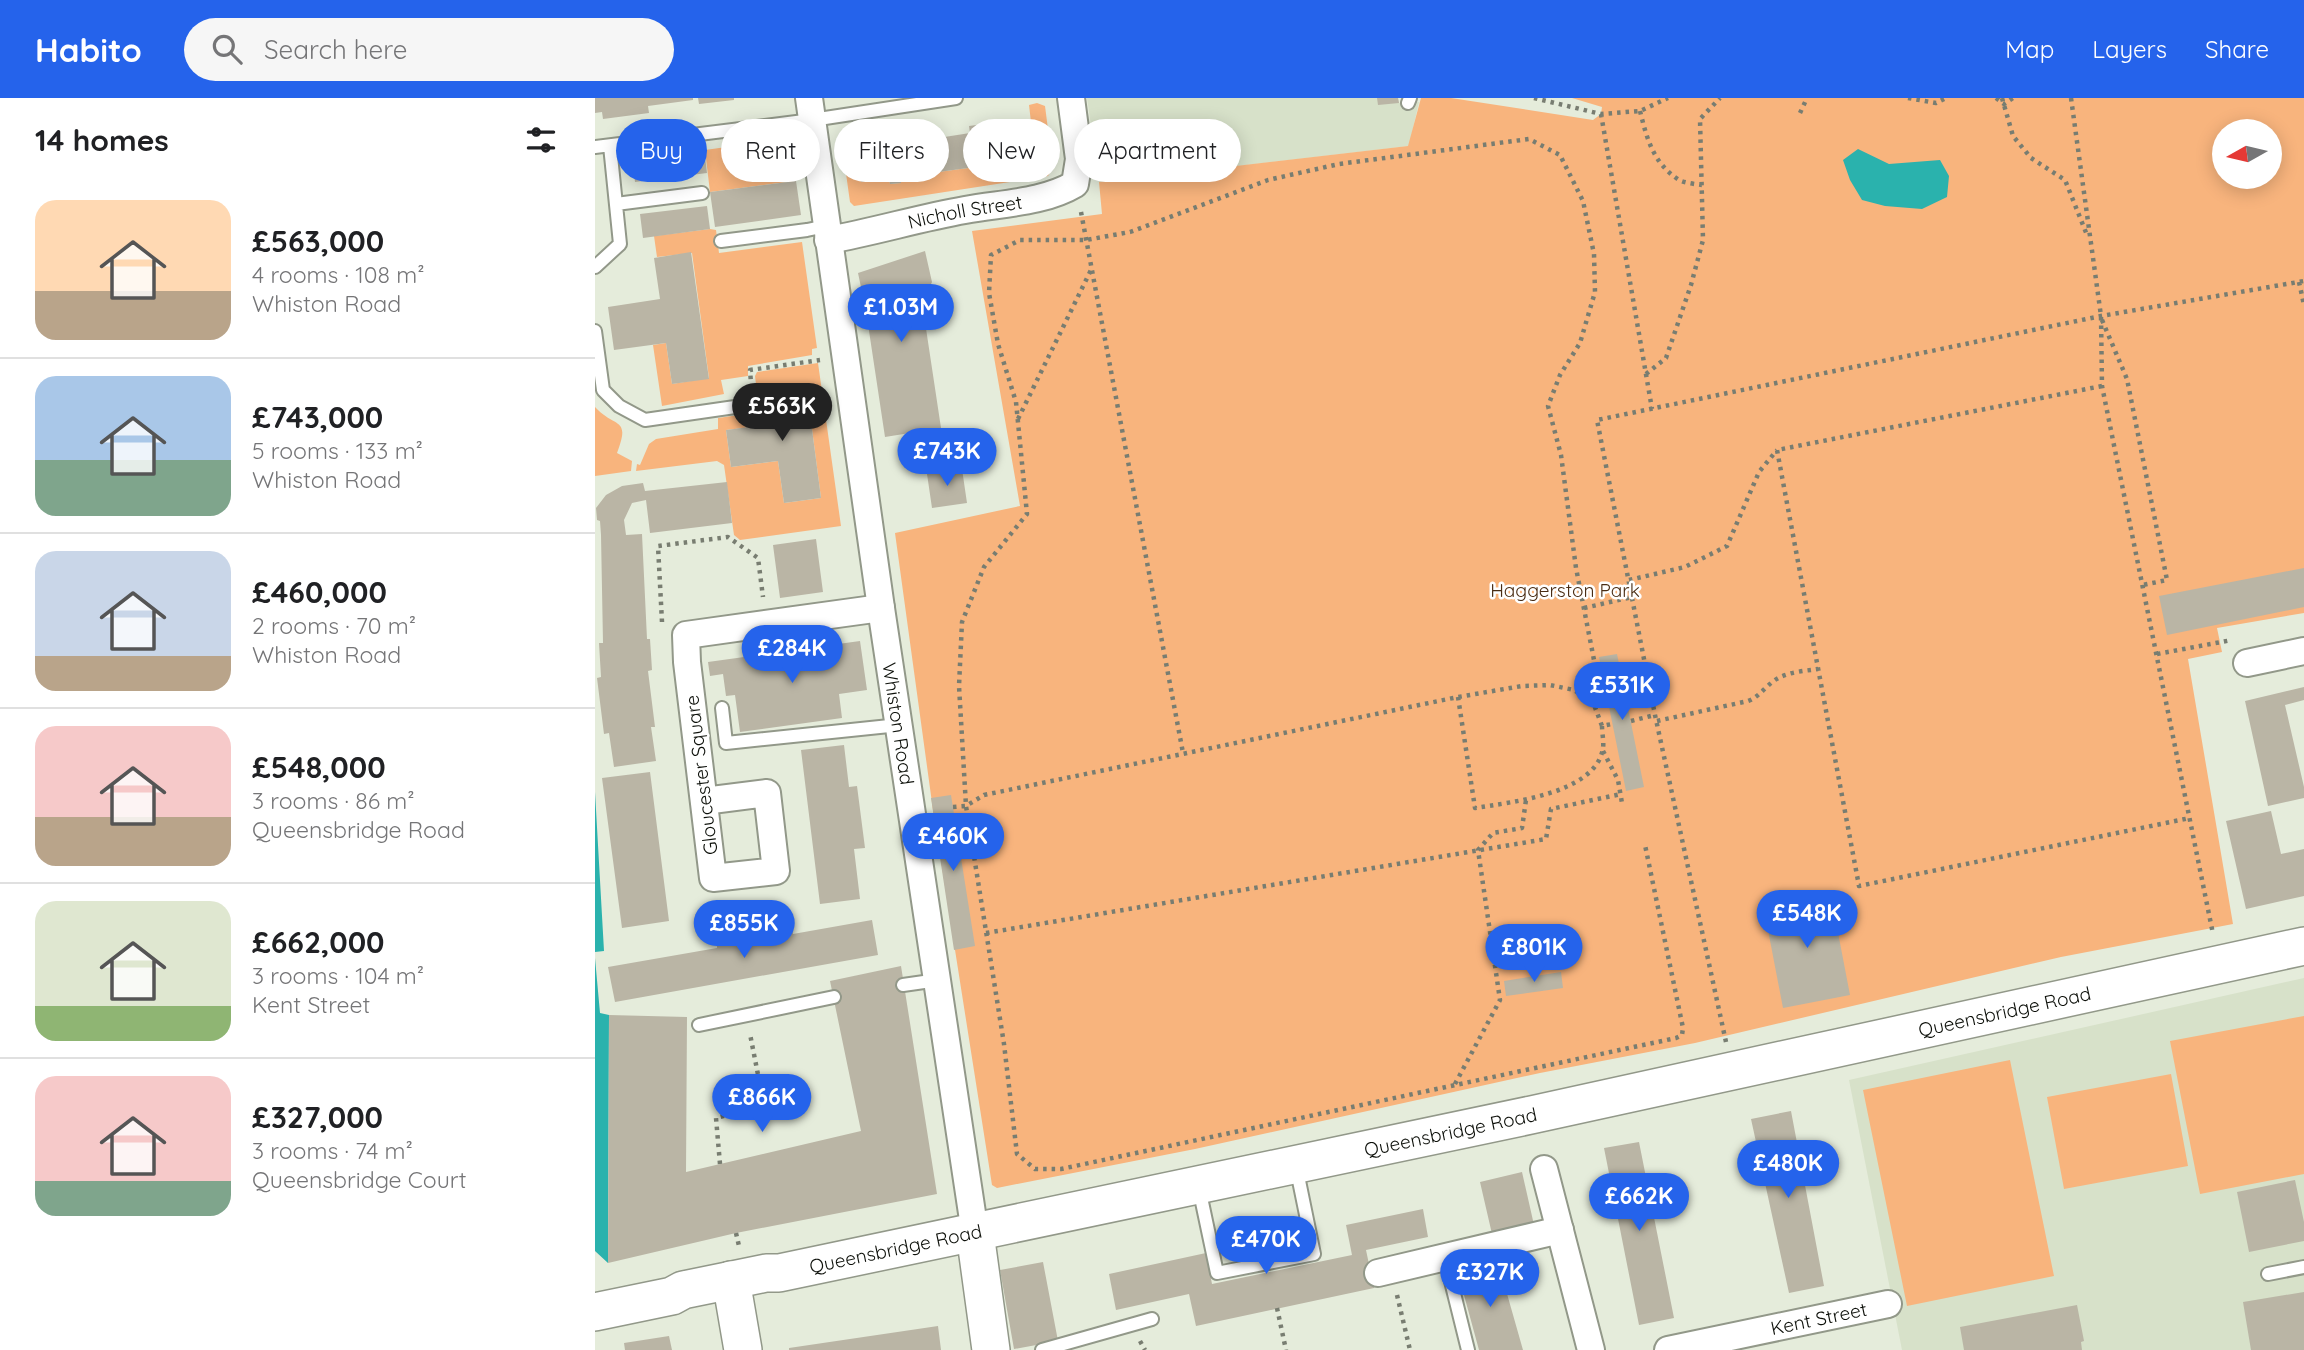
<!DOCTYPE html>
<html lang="en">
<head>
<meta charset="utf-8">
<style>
  body { margin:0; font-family:Quicksand,sans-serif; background:#f6f6f6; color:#202124; height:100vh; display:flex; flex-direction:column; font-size:26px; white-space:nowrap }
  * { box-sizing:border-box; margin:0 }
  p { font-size:23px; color:#757577 }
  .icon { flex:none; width:38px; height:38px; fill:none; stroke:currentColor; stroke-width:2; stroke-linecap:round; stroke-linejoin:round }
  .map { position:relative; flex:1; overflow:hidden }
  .details { display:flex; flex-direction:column; background:#fff; width:595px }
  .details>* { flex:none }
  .top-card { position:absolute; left:21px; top:21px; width:665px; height:63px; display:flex; gap:14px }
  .needle { width:46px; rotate:262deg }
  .fabs { position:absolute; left:1617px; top:21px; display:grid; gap:14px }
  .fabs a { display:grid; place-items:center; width:70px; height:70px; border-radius:50%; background:#fff; box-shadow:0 4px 18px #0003; font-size:35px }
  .price { position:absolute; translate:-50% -60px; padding:0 16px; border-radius:24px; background:#2563eb; color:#fff; font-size:23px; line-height:46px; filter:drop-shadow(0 2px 4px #0008) }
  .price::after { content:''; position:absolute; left:50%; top:42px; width:21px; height:16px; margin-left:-10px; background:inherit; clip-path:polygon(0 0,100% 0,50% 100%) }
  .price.active { background:#222; color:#fff }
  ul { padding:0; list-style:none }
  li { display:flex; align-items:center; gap:21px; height:175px; padding:0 35px }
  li+li { border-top:2px solid #e0e0e0 }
  li span { display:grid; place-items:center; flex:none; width:196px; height:140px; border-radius:21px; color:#555 }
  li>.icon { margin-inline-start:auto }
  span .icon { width:84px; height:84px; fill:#fffc; stroke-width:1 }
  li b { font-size:30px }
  h2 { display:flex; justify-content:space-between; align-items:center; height:84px; padding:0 35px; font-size:30px }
  .pill { padding:0 24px; border-radius:32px; background:#fff; box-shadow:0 4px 18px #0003; font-size:24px; line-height:63px }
  .pill.active { background:#2563eb; color:#fff }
  header { display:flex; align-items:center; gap:42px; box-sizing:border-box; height:98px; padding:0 35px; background:#2563eb; color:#fff }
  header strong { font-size:33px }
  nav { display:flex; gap:38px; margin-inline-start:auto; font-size:24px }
  .search { width:490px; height:63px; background:#f6f6f6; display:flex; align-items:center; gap:18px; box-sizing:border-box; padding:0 24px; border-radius:38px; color:#757577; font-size:26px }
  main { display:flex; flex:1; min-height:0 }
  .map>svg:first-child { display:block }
  .built { fill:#d7e1c9 }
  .green { fill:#f8b47d; fill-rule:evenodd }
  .water { fill:#2ab2ad }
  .building { fill:#bab5a5 }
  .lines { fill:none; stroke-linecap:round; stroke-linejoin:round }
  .lane-casing { stroke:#929889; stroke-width:16 }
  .street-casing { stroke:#929889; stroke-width:30 }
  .secondary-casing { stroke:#929889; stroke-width:40 }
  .path { stroke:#787d71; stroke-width:4.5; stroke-dasharray:3.5 5; stroke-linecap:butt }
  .lane { stroke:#fff; stroke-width:12 }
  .street { stroke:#fff; stroke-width:26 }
  .secondary { stroke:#fff; stroke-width:37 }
  .labels { text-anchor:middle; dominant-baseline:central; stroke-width:5; stroke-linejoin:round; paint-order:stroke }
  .street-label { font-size:19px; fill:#0d100a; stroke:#fff }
  .park-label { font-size:19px; fill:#4a2d14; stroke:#fff }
</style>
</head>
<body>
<header>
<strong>Habito</strong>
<div class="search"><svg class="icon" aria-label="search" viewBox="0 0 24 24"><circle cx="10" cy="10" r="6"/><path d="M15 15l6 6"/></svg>Search here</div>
<nav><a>Map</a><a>Layers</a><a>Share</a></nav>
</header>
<main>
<section class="details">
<h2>14 homes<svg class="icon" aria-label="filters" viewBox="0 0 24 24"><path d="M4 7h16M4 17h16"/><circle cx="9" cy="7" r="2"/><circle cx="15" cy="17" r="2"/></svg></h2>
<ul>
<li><span style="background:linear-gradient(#ffd9b3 65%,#b9a48a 0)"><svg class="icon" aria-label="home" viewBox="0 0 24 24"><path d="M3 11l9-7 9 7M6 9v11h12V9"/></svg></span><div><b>£563,000</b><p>4 rooms · 108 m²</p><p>Whiston Road</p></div></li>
<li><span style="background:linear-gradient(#a9c7e8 60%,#7fa58c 0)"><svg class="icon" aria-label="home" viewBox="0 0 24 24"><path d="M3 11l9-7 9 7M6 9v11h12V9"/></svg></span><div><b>£743,000</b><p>5 rooms · 133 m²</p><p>Whiston Road</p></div></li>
<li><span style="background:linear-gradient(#c9d6e8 75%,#b9a48a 0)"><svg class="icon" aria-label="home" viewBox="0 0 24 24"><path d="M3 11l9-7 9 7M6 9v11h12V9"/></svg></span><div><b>£460,000</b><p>2 rooms · 70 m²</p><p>Whiston Road</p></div></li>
<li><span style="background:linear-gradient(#f6c9c9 65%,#b9a48a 0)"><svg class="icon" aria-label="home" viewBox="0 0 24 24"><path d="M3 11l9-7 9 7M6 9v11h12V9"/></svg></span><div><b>£548,000</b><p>3 rooms · 86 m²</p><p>Queensbridge Road</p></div></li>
<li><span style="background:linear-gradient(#dfe7d0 75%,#8fb573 0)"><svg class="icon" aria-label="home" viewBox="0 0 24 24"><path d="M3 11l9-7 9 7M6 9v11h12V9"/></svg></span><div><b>£662,000</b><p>3 rooms · 104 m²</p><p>Kent Street</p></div></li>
<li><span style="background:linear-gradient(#f6c9c9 75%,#7fa58c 0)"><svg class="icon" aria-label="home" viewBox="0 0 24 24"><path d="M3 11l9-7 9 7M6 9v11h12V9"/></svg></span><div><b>£327,000</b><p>3 rooms · 74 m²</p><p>Queensbridge Court</p></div></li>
</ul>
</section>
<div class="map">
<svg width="1709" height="1252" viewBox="0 0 1709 1252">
  <rect width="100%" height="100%" fill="#e5ecdb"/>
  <!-- built -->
  <path class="built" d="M492 0H803L804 5 824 4 814 48 504 84Z
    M1709 880V1252H1307L1254 982Z"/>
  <!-- green -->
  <path class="green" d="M826 0H856L998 22 1006 16 1007 9 977 0H1709V515L1622 530 1627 554 1593 561 1638 826 1466 859 1100 945 945 975 600 1051 402 1090 397 1087 338 712 300 435 425 408 377 133 507 116 504 84 813 48ZM1629 33H1675V79H1629Z
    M442 5 450 8 458 70 453 78 259 108 255 104 246 40 249 34 271 30 274 32 276 42 271 44 272 50 261 52 266 83 294 79 295 86 306 85V79L403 66 404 71 416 69 415 62 440 58 434 7Z
    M188 41 194 44 199 83 115 94 110 52Z
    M115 131 121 132 124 155 207 144 222 250 217 251V257L153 268V278L126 282 129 296 67 308 58 247 71 245 77 286 114 280 97 155 62 159 59 138Z
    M223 265 246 428 145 442 139 437 129 367 122 363 41 373 42 366 45 367 54 346 61 341 123 331V320L151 316 154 317 157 329 131 332 136 369 183 363 189 405 226 400 211 285 171 290 176 326 166 327 160 278 162 274Z
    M0 309C20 331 36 318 22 355L37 363 36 373 0 378Z
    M1709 918V1076L1605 1096 1575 943Z
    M1415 962 1459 1178 1312 1208 1268 992Z
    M1576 976 1593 1068 1469 1091 1452 999Z"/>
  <!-- water -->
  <path class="water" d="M1263 51 1294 66 1345 62 1354 78 1352 99 1327 111 1290 108 1267 102 1255 82 1248 62Z
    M0 694 9 853 0 854Z
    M0 860 5 915 14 917 13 1165 0 1153Z"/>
  <!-- building -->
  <path class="building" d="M0 0H98V2L53 8 54 15 8 21 7 14 0 15Z
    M103 0H139V2L104 6Z
    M782 0H803L804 5 783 7Z
    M427 21 428 28 435 27 440 59 415 62 416 69 404 71 403 66 306 79V85L295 86 294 79 266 84 261 52 272 50 271 43 323 36 324 43 375 35 374 28Z
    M109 50 112 75 40 84 37 60Z
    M201 83 206 117 120 129 115 94Z
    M112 108 115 131 48 140 45 116Z
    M330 153 337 184 327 204 346 330 290 339 271 213 263 175Z
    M96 154 114 281 77 286 71 245 19 252 13 209 65 201 59 160Z
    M211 285 226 400 189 405 183 363 136 369 131 332 176 326 171 290Z
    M367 371 372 405 337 410 332 376Z
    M132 384 137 425 55 435 51 402 37 405 29 422 31 437 47 436 52 541H55L57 572 53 573 60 629H56L61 663 19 669 14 635 9 636 2 580 6 579 4 545H8L6 437 5 423 2 422 1 410 11 397 27 388 48 385 50 393Z
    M221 441 228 494 185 500 178 447Z
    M1709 470V509L1572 537 1564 498Z
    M265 543 272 592 244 596 247 620 145 634 140 597 131 598 128 576 115 578 113 564Z
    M1022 556 1049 689 1031 693 1004 559Z
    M1709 589V602L1690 607 1709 689V700L1673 708 1650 603Z
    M249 647 254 689 262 688 270 750 259 751 265 801 225 806 206 652Z
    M55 674 74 823 27 830 7 680Z
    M356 697 380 848 359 852 336 700Z
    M1676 713 1686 756 1709 751V798L1651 811 1631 723Z
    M1235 793 1255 897 1188 910 1168 806Z
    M277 822 283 857 20 904 13 869 122 850V845L197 832 198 836Z
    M306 868 342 1096 141 1135 13 1165 14 917 92 919 91 1074 266 1033 235 883Z
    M966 874 968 890 911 898 909 883Z
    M1196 1013 1229 1188 1194 1195 1156 1021Z
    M1044 1044 1079 1220 1044 1227 1009 1050Z
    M927 1074 939 1127 897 1136 885 1084Z
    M1700 1082 1709 1124V1143L1654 1154 1642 1094Z
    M828 1111 833 1139 771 1152 779 1190 601 1228 594 1196 521 1212 514 1176 611 1155 617 1186 757 1157 751 1127Z
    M448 1164 463 1243 419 1251 405 1172Z
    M903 1164 928 1252H884L863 1175Z
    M1709 1194V1252H1656L1648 1204Z
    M1482 1207 1489 1243 1486 1244 1487 1252H1369L1365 1229Z
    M343 1228 346 1252H194V1250Z
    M74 1238 77 1252H30L29 1245Z"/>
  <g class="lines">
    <!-- lane casing -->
    <g class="lane-casing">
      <path id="lane" d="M813 5 815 0
        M0 49 217 22 361 0
        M21 106 107 95
        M126 143 212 132 231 128
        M0 169 25 146 15 48
        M0 233 8 292 24 308 50 322 140 309
        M127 610 131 645 304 627
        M308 887 343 882
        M104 927 239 899
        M604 1090 622 1175 719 1156 701 1068
        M850 1159 873 1252
        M1673 1176 1709 1169
        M447 1252 557 1221"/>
    </g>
    <!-- street casing -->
    <g class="street-casing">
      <g id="street">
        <path id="s1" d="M214 0 286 510 380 1135"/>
        <path id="s2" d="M233 142C279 134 324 120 370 112 407 105 448 105 480 86L484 61 476 0"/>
        <path d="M1652 565 1709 553"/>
        <path d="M109 703 172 695 181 773 118 780 92 564 91 537 286 510"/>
        <path d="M949 1071 996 1252"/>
        <path d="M783 1175 965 1132"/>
        <path id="s3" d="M1073 1252 1293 1206"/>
      </g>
    </g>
    <!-- secondary casing -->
    <g class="secondary-casing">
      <g id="secondary">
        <path d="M380 1135 396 1252"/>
        <path d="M136 1182 148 1252"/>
        <path id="s4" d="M0 1214 77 1198 88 1192 171 1175H184L936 1017 1709 848"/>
      </g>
    </g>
    <!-- path -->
    <path class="path" d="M939 0 1006 16 1045 13 1073 0
      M1313 0 1341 5 1351 0
      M1401 0 1409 6 1418 0
      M1407 0 1418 38 1436 60 1470 82 1492 137
      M1476 0 1506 218 1507 288 1618 836
      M1045 13C1052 41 1058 65 1084 82 1090 85 1100 86 1107 87
      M1205 15 1212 0
      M1006 16 1057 311
      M486 114 588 655
      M1704 184 1709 207
      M1507 222 1532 281 1572 482 1548 487
      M1051 276 1071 260 1096 187 1108 142 1105 21 1125 0
      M1507 288 1182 352 1264 788 1595 720
      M157 298 155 272 225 262
      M423 321 496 172
      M1034 482 1090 469 1132 448 1164 374 1182 352
      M989 510 1037 499
      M67 524 63 448 133 439 163 460 168 499
      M1562 556 1637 542
      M863 599 880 710C916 704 1001 696 1008 650 1009 644 1007 635 1007 628
      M998 604 999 562 981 470 966 357 953 308 965 277 985 245 1000 194 999 156 988 103 965 57 934 41 744 66 673 82 535 134 491 142H425L396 157 394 195 403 246 421 304 432 416 389 469 367 524 364 588 371 708 409 946 422 1056 440 1071H466L1081 940 1087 937 1088 930 1050 747
      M1036 623 1060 617
      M1062 623 1153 603C1164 599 1170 589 1180 582 1192 574 1209 573 1223 571
      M1008 653 1023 682 1027 705
      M358 709 371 708 389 697 863 599 927 588 955 587 979 592 998 604 1007 628 1017 626
      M391 835 951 741 956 711 1026 696
      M1131 944 1060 617 1002 322 1506 218 1709 183
      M860 986 905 902 883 752 898 735 927 730 931 702
      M125 1066 121 1020 169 1007 155 936
      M141 1135 144 1148
      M802 1197 815 1252
      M682 1210 691 1252
      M545 1243 550 1252"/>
    <!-- lane -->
    <use href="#lane" class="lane"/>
    <!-- street -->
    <use href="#street" class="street"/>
    <!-- secondary -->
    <use href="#secondary" class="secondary"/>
  </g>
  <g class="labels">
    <!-- street labels -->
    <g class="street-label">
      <text stroke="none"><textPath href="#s2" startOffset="140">Nicholl Street</textPath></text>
      <text stroke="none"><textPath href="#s1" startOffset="632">Whiston Road</textPath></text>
      <text transform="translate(106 677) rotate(-97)">Gloucester Square</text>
      <text stroke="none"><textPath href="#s4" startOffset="1442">Queensbridge Road</textPath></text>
      <text stroke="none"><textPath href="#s4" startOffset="875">Queensbridge Road</textPath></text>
      <text stroke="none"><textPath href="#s4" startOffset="308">Queensbridge Road</textPath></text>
      <text stroke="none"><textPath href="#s3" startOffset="154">Kent Street</textPath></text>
    </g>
    <!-- park labels -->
    <g class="park-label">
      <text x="970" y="492">Haggerston Park</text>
    </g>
  </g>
</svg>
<div class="fabs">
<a><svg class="needle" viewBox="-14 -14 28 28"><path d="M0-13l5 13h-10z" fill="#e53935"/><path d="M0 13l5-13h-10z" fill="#757577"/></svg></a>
</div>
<b class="price" style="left:306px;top:246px">£1.03M</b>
<b class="price active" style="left:187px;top:345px">£563K</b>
<b class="price" style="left:352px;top:390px">£743K</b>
<b class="price" style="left:197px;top:587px">£284K</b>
<b class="price" style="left:1027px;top:624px">£531K</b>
<b class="price" style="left:358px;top:775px">£460K</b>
<b class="price" style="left:1212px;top:852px">£548K</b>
<b class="price" style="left:149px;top:862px">£855K</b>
<b class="price" style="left:939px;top:886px">£801K</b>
<b class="price" style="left:167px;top:1036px">£866K</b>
<b class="price" style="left:1193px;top:1102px">£480K</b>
<b class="price" style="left:1044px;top:1135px">£662K</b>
<b class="price" style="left:671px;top:1178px">£470K</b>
<b class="price" style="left:895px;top:1211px">£327K</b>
<div class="top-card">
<a class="pill active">Buy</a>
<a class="pill">Rent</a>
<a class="pill">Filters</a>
<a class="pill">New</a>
<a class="pill">Apartment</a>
</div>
</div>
</main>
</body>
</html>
